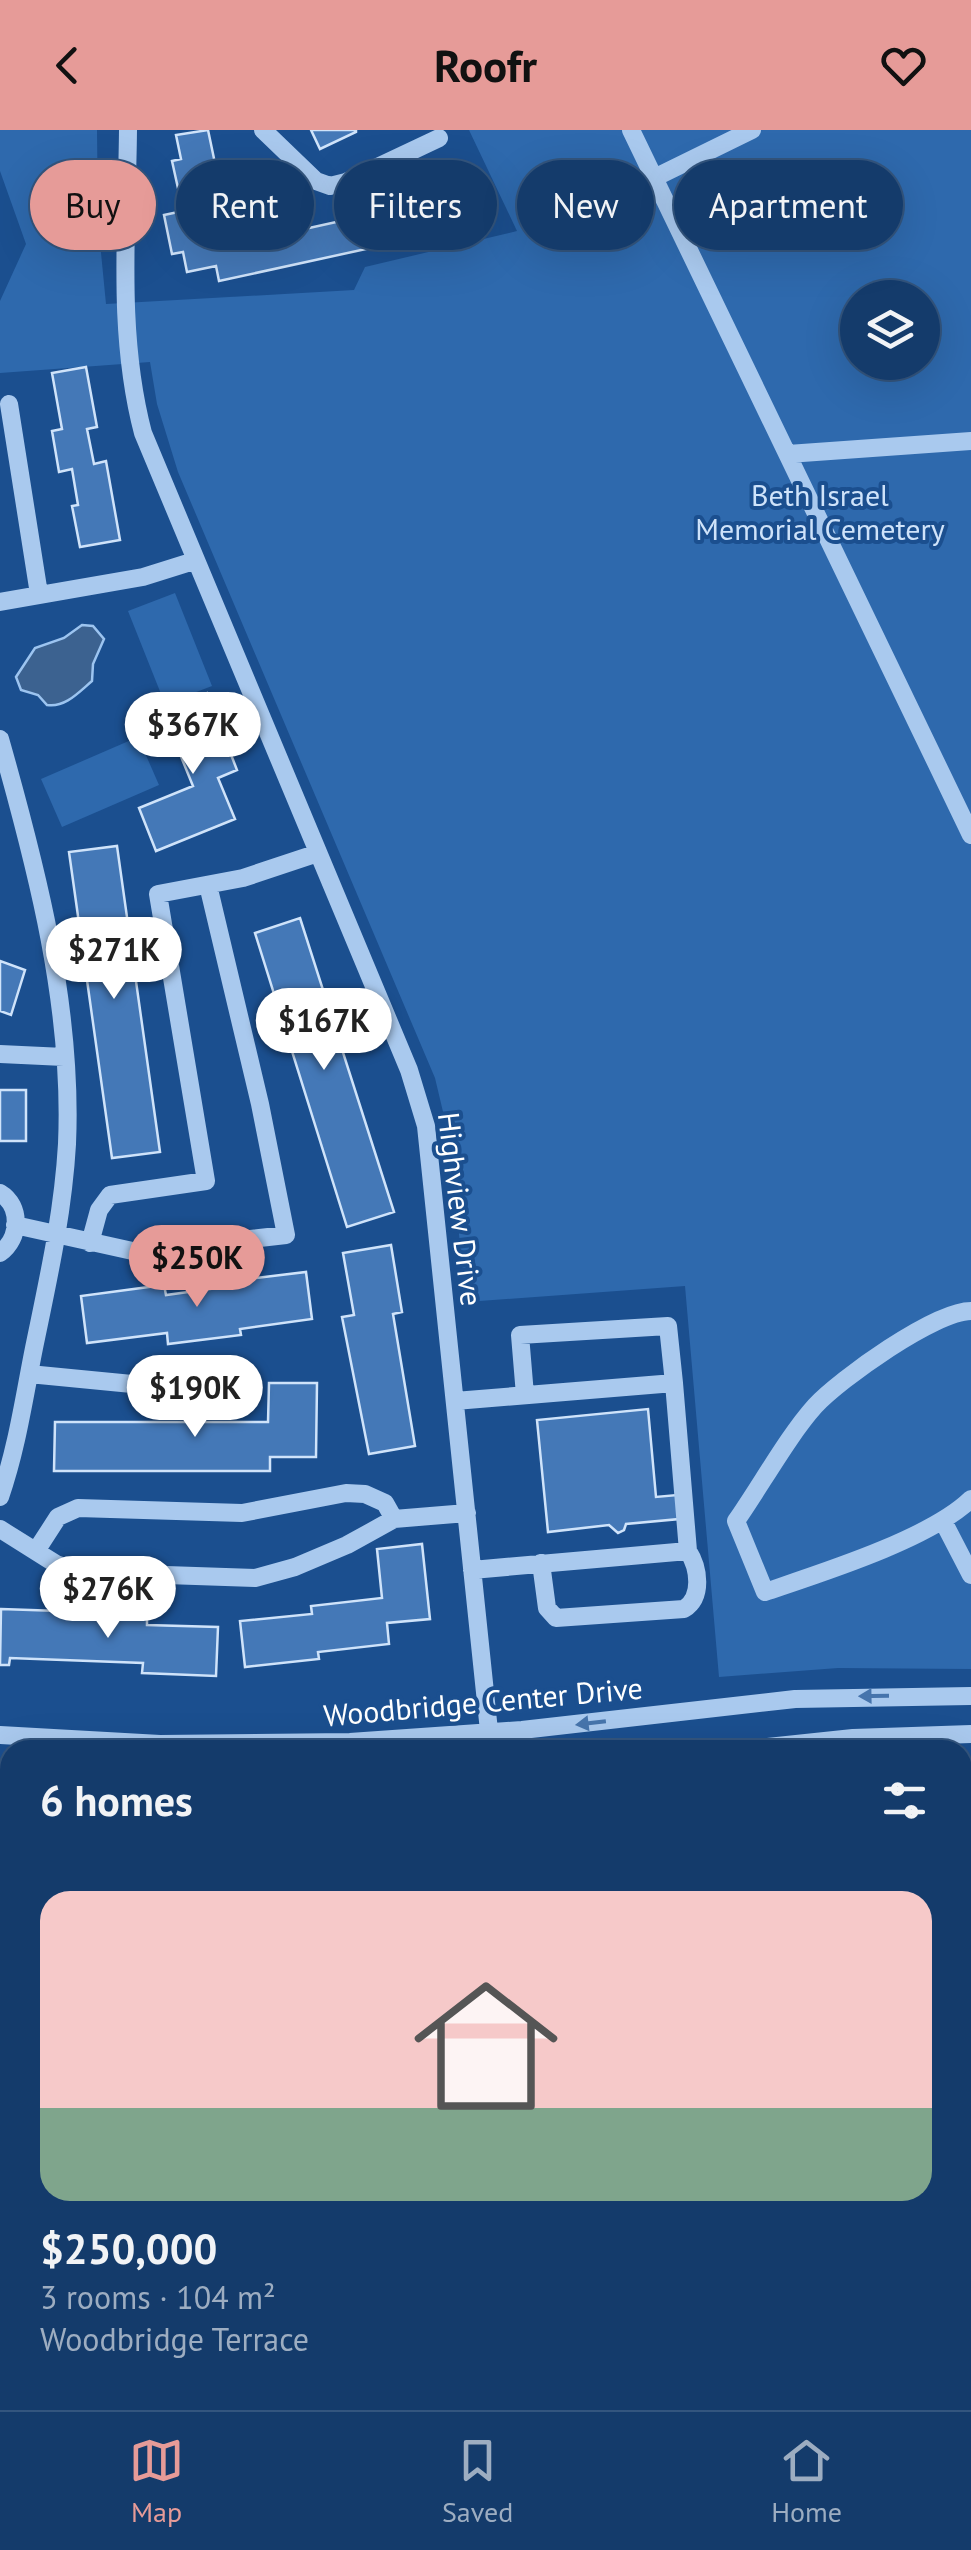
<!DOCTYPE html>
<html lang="en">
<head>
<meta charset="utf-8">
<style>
  body { margin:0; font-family:"PT Sans",sans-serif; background:#1d4271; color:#f1f3f6; height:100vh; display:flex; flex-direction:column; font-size:38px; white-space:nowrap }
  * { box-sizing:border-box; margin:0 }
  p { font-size:32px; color:#9dadc1 }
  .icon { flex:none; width:55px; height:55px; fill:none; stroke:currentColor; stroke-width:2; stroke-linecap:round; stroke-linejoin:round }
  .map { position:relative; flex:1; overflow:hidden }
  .panel { position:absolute; left:0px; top:1610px; width:972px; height:670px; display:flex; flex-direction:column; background:#143b6b; border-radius:30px 30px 0 0; box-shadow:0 10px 40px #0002,0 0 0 2px #33557e }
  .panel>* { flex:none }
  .hud { position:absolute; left:30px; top:30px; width:912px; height:90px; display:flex; gap:20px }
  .controls { position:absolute; left:840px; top:150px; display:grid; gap:20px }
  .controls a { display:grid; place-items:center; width:100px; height:100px; border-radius:50%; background:#143b6b; box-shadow:0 10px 40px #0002,0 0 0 2px #33557e; font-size:50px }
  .price { position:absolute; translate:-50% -85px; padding:0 22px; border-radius:35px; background:#fff; color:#222; font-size:32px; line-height:65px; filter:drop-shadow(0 2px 5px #0008) }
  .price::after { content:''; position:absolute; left:50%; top:60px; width:30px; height:22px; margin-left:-15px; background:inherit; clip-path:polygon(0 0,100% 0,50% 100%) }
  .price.active { background:#e69b98; color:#111 }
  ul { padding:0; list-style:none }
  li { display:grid; align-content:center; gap:20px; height:530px; padding:0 40px }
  li span { display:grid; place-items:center; height:310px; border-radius:30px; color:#555 }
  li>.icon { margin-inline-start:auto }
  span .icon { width:180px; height:180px; fill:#fffc; stroke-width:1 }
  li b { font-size:42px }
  h2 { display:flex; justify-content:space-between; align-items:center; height:120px; padding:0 40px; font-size:42px }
  .pill { padding:0 35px; border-radius:45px; background:#143b6b; box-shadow:0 10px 40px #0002,0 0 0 2px #33557e; font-size:35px; line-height:90px }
  .pill.active { background:#e69b98; color:#111 }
  header { display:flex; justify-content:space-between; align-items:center; height:130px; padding:0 40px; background:#e69b98; color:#111; font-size:45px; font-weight:600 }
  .tabs { display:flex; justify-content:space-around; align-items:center; height:140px; border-top:2px solid #33557e; background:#143b6b; font-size:28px; color:#9dadc1 }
  .tabs a { display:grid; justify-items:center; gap:5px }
  .tabs .active { color:#e69b98 }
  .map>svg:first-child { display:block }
  .green { fill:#2e69ad; fill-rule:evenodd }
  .water { fill:#3c6290; stroke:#9cc4f0; stroke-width:2.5 }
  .building { fill:#4478b7; stroke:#cfe3fa; stroke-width:2.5 }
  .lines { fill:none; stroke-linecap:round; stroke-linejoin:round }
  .minor { stroke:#a9c9ee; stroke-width:18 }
  .highway { stroke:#fff; stroke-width:30 }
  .oneway { fill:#4674ac }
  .labels { text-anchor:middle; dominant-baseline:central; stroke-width:8; stroke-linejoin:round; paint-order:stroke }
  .park-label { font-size:30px; fill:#cfe3fa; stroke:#1b4f8f }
  .street-label { font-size:30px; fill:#fff; stroke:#1b4f8f }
</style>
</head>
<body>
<header><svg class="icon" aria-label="back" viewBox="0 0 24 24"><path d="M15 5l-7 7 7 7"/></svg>Roofr<svg class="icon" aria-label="heart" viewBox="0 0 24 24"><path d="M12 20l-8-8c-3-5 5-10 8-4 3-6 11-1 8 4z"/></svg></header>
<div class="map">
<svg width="971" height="2280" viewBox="0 0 971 2280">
  <rect width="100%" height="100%" fill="#1b4f8f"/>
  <!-- green -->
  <path class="green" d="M0 0H97L98 92 106 174 354 160 365 137 517 101 469 0H971V1539L838 1538 719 1547 685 1156 466 1172 449 1007 435 948 178 342 157 274 150 232 0 243V171L26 114 0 41ZM858 168H922V232H858Z
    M175 463 212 556 165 574 128 481Z
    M138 607 159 655 62 697 41 649Z
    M971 1707V1942L962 1926V1722Z
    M963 2069 971 2071V2280H616L679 2275 694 2270H962Z"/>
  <!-- water -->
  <path class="water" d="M82 495 93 496 104 509 93 534 92 551C79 562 65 578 47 575L38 565 21 560 16 547 35 518 64 508Z"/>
  <!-- building -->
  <path class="building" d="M208 0 216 38 208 40 216 77 197 81 204 116 290 97 291 102 368 85 375 117 219 151 216 136 187 142 183 122 172 124 164 85 183 81 172 31 181 29 176 5Z
    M311 0H356V2L320 19Z
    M86 237 97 297 87 299 94 334 106 331 120 410 80 417 72 376 78 375 72 339 59 342 52 301 62 299 52 243Z
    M207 563 237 640 218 648 235 689 156 721 139 678 193 656 162 580Z
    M117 716 160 1022 112 1028 69 722Z
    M300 788 394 1082 347 1097 255 803Z
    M0 831 25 840 11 885 0 881Z
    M0 960H26V1011H0Z
    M391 1115 402 1182 393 1184 415 1316 369 1324 342 1187 354 1185 343 1123Z
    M306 1142 312 1189 240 1199 241 1205 168 1214 167 1203 87 1213 81 1166 164 1155 166 1165 232 1156 231 1151Z
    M269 1253H317L316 1327H270V1341H54L55 1292H268Z
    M648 1279 656 1367 677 1365 679 1389 626 1394 624 1400 618 1403 609 1395 548 1402 537 1290Z
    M422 1414 430 1489 387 1493 389 1514 318 1522 319 1529 245 1537 240 1491 312 1484 311 1476 382 1468 377 1419Z
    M1 1479 147 1484V1495L218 1497 216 1546 142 1543 143 1533 10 1528 9 1535H0Z
    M0 2238 10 2239V2269L0 2268Z
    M0 2268 90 2270 99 2280H0Z"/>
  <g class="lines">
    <!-- minor -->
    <path class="minor" d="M128 0C127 101 117 204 143 303L409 940 426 996 491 1620
      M263 0 316 51 330 56 346 52 439 8
      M631 0 971 705
      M654 48 752 0
      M9 274 39 464
      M788 324 971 311
      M0 472 143 447 194 431
      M0 609C37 739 73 878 67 1014 63 1084 48 1150 34 1218 24 1268 17 1318 0 1367
      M0 924 64 927
      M0 1063C22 1076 20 1109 0 1123
      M15 1095 137 1122 286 1105 260 974 208 755
      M90 1113 99 1080 110 1065 206 1051 158 764 243 748 318 723
      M971 1181C935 1181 840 1249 815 1276 788 1306 760 1357 736 1391L765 1462C821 1443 930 1409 971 1369
      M29 1244 132 1254
      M525 1265 520 1205 668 1196 674 1253
      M455 1271 674 1253 688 1421 472 1440
      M943 1391 971 1445
      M0 1399 56 1434 77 1442 255 1448 295 1437 347 1415 394 1389 467 1383
      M36 1421 58 1387 78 1378 242 1383 346 1363 365 1364 385 1373 394 1389
      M541 1433 547 1478 556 1488 684 1479C703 1467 699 1438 688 1421
      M0 1605 160 1614 350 1612 522 1600 795 1569 971 1566
      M739 1620 853 1608 971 1604
      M0 1652 10 1653
      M0 1831H10
      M0 2214H10
      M141 2270 150 2280
      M189 2280 190 2270
      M518 2280 519 2270"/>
    <!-- highway -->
    <path class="highway" d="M962 1691 971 1674
      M962 1955 971 1970
      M962 2022 971 2023
      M962 2055 971 2056
      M576 2280 601 2270"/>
  </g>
  <!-- one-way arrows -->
  <defs><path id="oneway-solid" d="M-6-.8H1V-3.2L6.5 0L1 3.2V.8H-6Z" transform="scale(2.5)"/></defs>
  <g class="oneway">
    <use href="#oneway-solid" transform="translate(874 1566) rotate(179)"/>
    <use href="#oneway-solid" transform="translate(591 1593) rotate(173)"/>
  </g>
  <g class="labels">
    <!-- park labels -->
    <g class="park-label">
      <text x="820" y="364">Beth Israel<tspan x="820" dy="34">Memorial Cemetery</tspan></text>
    </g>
    <!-- street labels -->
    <g class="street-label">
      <text transform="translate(461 1079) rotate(83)">Highview Drive</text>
      <text transform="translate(483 1571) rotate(-5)">Woodbridge Center Drive</text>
    </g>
  </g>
</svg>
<div class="controls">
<a><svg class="icon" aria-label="layers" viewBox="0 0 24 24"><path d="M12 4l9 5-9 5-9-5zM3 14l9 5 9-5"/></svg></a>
</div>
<b class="price" style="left:193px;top:647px">$367K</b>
<b class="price" style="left:114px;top:872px">$271K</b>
<b class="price" style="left:324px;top:943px">$167K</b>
<b class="price active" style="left:197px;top:1180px">$250K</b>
<b class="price" style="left:195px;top:1310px">$190K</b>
<b class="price" style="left:108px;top:1511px">$276K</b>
<div class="hud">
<a class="pill active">Buy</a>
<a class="pill">Rent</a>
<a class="pill">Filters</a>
<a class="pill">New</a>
<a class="pill">Apartment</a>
</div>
<section class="panel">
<h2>6 homes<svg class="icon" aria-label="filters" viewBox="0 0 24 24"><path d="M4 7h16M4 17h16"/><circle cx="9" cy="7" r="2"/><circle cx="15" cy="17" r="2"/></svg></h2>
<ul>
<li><span style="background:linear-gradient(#f6c9c9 70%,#7fa58c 0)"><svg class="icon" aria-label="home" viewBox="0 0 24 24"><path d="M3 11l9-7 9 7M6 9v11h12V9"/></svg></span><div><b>$250,000</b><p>3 rooms · 104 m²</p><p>Woodbridge Terrace</p></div></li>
</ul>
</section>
</div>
<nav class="tabs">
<a class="active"><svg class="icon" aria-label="map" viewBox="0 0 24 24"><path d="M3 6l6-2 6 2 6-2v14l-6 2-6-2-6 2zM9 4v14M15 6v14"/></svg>Map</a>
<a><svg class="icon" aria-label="saved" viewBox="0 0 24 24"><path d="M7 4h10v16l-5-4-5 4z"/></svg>Saved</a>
<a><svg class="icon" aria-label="home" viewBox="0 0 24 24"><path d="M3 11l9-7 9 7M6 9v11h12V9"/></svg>Home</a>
</nav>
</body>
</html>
